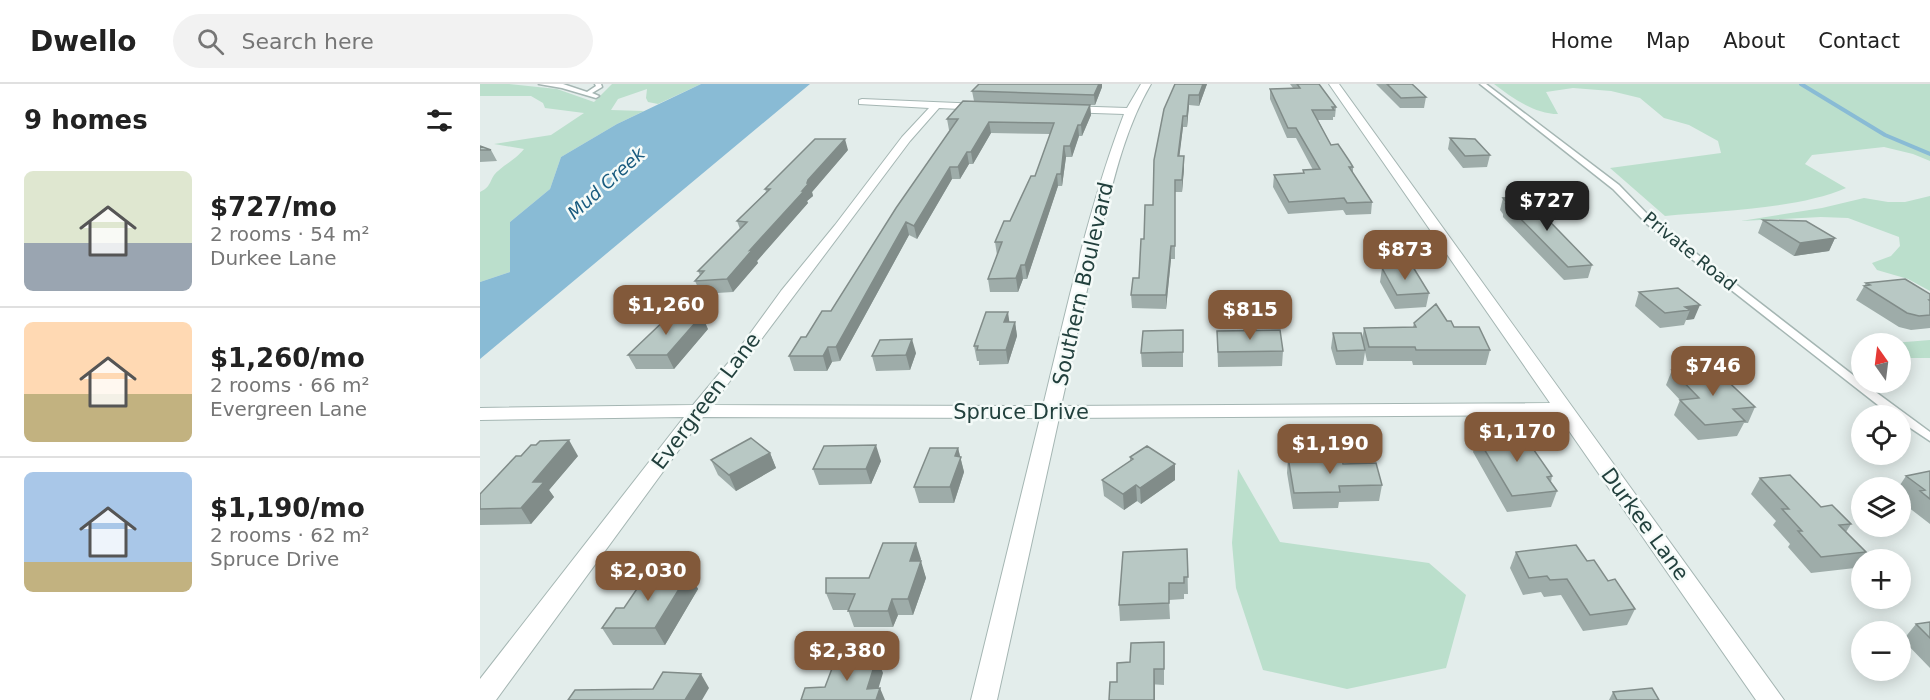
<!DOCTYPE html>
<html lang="en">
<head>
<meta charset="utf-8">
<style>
  body { margin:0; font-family:"DejaVu Sans",sans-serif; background:#f2f2f2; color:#222; height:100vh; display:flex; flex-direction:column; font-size:22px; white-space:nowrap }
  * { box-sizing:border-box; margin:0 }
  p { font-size:20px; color:#767676 }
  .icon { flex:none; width:33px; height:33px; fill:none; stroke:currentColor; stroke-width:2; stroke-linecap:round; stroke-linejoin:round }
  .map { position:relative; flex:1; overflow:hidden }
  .sheet { display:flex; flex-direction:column; background:#fff; width:480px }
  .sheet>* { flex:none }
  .needle { width:39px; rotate:346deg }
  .fabs { position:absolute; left:1371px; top:249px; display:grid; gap:12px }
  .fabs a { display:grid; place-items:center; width:60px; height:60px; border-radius:50%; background:#fff; box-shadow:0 3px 15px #0003; font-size:30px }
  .price { position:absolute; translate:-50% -51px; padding:0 14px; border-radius:12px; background:#82593a; color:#fff; font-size:20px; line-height:39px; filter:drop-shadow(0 2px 3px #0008) }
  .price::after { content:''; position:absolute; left:50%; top:36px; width:18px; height:14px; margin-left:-9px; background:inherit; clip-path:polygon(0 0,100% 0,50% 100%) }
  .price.active { background:#222; color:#fff }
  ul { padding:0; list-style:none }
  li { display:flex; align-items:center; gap:18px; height:150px; padding:0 24px }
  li+li { border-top:2px solid #e0e0e0 }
  li span { display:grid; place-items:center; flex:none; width:168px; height:120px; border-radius:9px; color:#555 }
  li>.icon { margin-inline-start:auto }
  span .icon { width:72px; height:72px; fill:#fffc; stroke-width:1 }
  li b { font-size:26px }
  h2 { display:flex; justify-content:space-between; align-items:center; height:72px; padding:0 24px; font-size:26px }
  header { display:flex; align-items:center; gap:36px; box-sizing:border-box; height:84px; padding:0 30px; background:#fff; border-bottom:2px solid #e0e0e0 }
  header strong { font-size:28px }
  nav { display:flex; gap:33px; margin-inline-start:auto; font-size:21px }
  .search { width:420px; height:54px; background:#f2f2f2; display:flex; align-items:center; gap:15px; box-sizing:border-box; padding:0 21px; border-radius:33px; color:#767676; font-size:22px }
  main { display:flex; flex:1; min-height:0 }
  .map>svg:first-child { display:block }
  .green { fill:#bbdfcc }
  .water { fill:#89bbd5 }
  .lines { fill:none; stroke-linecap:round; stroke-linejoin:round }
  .stream { stroke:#89bbd5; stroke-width:4 }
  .service-casing { stroke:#a5b6b3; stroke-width:3 }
  .minor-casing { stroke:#a5b6b3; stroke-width:2 }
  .service { fill:#fff; fill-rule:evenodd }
  .minor { fill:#fff; fill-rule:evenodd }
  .wall { fill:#9eaca9 }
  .shaded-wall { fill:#818c89 }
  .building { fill:#b8c8c4; stroke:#818c89; stroke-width:1.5 }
  .labels { text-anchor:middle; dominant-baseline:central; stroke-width:5; stroke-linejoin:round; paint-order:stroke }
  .far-water-label { font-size:18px; font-style:italic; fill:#195b7f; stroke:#f4faf8 }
  .far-street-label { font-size:18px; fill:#22403d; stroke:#f4faf8 }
  .street-label { font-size:21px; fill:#22403d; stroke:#f4faf8 }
</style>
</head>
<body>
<header>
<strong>Dwello</strong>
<div class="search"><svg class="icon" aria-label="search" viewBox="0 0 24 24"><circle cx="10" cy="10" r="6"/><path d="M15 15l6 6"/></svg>Search here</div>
<nav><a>Home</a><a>Map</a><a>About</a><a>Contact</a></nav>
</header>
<main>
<section class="sheet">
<h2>9 homes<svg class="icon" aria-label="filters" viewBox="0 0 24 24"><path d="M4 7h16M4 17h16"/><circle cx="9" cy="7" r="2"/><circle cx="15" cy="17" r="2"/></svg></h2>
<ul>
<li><span style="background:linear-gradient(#dfe7d0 60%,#9aa5b1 0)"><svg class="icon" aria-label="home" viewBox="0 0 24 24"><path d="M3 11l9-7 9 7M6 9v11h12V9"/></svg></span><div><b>$727/mo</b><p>2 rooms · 54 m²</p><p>Durkee Lane</p></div></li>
<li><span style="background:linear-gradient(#ffd9b3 60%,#c2b280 0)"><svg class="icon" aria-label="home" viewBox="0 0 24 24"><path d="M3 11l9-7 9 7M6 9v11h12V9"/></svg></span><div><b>$1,260/mo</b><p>2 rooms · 66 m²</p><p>Evergreen Lane</p></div></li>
<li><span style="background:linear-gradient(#a9c7e8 75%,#c2b280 0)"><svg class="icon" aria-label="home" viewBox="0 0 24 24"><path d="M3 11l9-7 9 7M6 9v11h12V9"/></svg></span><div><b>$1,190/mo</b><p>2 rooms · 62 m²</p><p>Spruce Drive</p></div></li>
</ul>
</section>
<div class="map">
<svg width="1450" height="616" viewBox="0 0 1450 616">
  <rect width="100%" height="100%" fill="#e3edeb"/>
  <!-- green -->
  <path class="green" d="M0 0H29L77 5 114 18 132 0H221L178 20 168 18 166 14 167 5 138 15 131 26 164 27 137 40 81 73 70 105 30 138V188L0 198V108C13 102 9 94 18 87 28 78 35 76 44 65L14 60 71 51 104 29 65 24 63 19 51 12H0Z
    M1014 0H1450V77L1433 70 1404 63 1332 71 1325 80 1366 104C1318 125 1238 127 1185 132L1130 84 1241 69 1238 57 1209 41 1184 34 1160 14 1131 7 1093 4 1066 8 1078 30C1055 30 1032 14 1014 0Z
    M1450 112V207L1428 195 1397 186 1392 179 1411 172 1420 162 1419 153 1368 134 1341 133 1261 137 1342 124 1384 114 1408 118H1425Z
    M1450 256V274H1421L1420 260 1413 259Z
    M758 385 800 458 949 479 986 511 966 584 867 605 783 586 756 504 752 459Z"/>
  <!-- water -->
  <path class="water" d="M221 0H330L0 275V198L30 188V138L70 105 81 73 137 40Z"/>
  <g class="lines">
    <!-- stream -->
    <path class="stream" d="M1321 0 1405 51 1450 70"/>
    <!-- service casing -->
    <g class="service-casing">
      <path id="service" d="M59 0H83L107 8 116 2 115 0H121L122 3 112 9 119 12 116 14 82 4Z
        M1000 0H1006L1139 101 1173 136 1382 298 1450 348V357L1420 337V332H1412L1167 140 1133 105Z"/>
    </g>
    <!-- minor casing -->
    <g class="minor-casing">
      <path id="minor" d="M661 0H671C646 43 635 90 623 138 608 199 595 261 581 322L1070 319 849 0H859L1304 616H1276L1078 331 579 334 517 616H491L560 334 223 333 16 616H0V595L204 333 0 336V324L213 321 253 273 301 207 355 141 422 53 449 24 379 20V16L382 15 501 20 506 23 501 26 459 24 430 57 232 321 563 322C587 224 608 124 644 30L585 28 580 25 585 22 647 24Z"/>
    </g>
    <!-- service -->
    <use href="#service" class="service"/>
    <!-- minor -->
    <use href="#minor" class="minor"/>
  </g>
  <!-- wall -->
  <path class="wall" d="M622 0V3L615 21H610L611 31 602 52H599L592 73H586L582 102H578L547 195H543L538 208H510L508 195 517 171 515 158 530 137 555 92 570 50 511 49 493 80H489L480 95H472L437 155 429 151 360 277 352 278 347 287H314L309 272 351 227 471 46H469L467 35 494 17 492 7Z
    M695 0H727L719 22 709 21 707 43H703L699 72H704V84L702 108H695V175H691L686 225 652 224 651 211 659 194 664 155 673 121Z
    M810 0H839L856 23 855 33H853V36H838L851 61 873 83V89L892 118 891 130 866 131 863 126 808 130 793 103 794 91 823 89V86H833L816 54H807L790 15V5L813 4Z
    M896 0H932L946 13 944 24H920Z
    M970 54 1010 71 1007 83 983 84 968 65Z
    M0 62 11 66 17 77 0 78Z
    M368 66 332 108 333 112 327 117 328 119 277 177 278 179 253 208 221 210 215 197 220 191 218 187 260 145 257 137 286 108 285 105Z
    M1023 114 1112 181 1108 194 1084 196 1023 133V130L1020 126Z
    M1283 136 1355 154 1349 167 1314 172 1278 149Z
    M902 184 949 209 946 223 915 225 900 198Z
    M1386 199 1450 210V244L1431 246 1419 243 1376 216Z
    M1198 204 1214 235 1206 236 1204 241 1180 244 1155 222 1159 208Z
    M967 237 974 243 1010 266 1006 281H933L932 277H887L885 268 883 281H856L851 264 853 249 882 255 884 244 933 243 934 239Z
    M529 238H535L537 252 528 280 499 281V277H497L494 262Z
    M228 245 194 285H156L148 271Z
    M703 246V283H662L661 269Z
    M737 247 803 267 802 282 738 283Z
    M436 269 430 286 396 287 392 272Z
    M1192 286 1222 290 1275 323 1268 339H1264L1257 352 1218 356 1194 331 1200 316 1186 301Z
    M997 353 1072 392 1071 398 1077 407 1071 423 1027 428 993 368Z
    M478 364 484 388 474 419H439L434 403Z
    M290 369 296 384 256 407 238 391 231 376Z
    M41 372H98L69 406 74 413 51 440 0 441V410Z
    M650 373 695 380V396L661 420 657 417 644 426 624 412 622 396 650 377Z
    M808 373 863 380 902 401 899 417 859 418 858 424 813 425 807 389Z
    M401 377 391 400 339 401 333 385Z
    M1450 387V440L1428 423 1431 420 1420 411V404H1418L1426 392Z
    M1280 394 1341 423 1371 440 1366 448 1386 468 1375 484 1331 489 1308 463 1310 460 1293 441 1296 437 1271 410Z
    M707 465 708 510H704V515L689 516 690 535 640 537 639 521Z
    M1036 468 1107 477 1155 525 1147 541 1103 547 1081 511 1064 513 1061 508 1043 511 1030 484Z
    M441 475 440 477 446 494 433 531H418L413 543H374L368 526H353L346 509Z
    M209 489 218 505 185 561H133L122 544Z
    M1450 538V584L1423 556 1436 540Z
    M684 575V601L637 598Z
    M1133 608 1179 616H1129Z"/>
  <!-- shaded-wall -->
  <path class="shaded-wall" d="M619 0H622V3L615 21 614 11Z
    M723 0H727L719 22V11Z
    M709 11V21L707 43V32Z
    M610 21 611 31 602 52 601 41Z
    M703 32V43L698 84V72Z
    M509 38 511 49 493 80 491 68Z
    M598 41 599 52 592 73 590 62Z
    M365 55 368 66 332 108 333 112 327 117 328 119 277 177 278 179 253 208 247 195 270 166 322 107 328 96Z
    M584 62 586 73 582 102 581 90Z
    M487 68 489 80 480 95 478 83Z
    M704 72V84L702 108V96Z
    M470 83 472 95 437 155 434 142Z
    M577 90 578 102 547 195 545 181Z
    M426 138 429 151 360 277 356 263Z
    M1355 154 1349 167 1314 172 1320 159Z
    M691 162V175L686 225V211Z
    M541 181 543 195 538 208 536 194Z
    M1220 221 1214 235 1206 236 1210 226 1205 223Z
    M528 228 530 242 524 238Z
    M222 231 228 245 194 285 187 271Z
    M535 238 537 252 528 280 526 266Z
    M432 255 436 269 430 286 426 271Z
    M348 263 352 278 347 287 343 272Z
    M89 356 98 372 69 406 74 413 51 440 41 424 53 398Z
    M396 361 401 377 391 400 386 385Z
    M478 364 484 388 474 419 470 403 475 372Z
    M290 369 296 384 256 407 249 391Z
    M695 380V396L661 420 660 404Z
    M656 401 657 417 644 426 643 410Z
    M436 459 441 475 435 493 430 477Z
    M441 477 446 494 433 531 428 515Z
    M209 489 218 505 185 561 175 544Z
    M412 515 418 531 413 543 408 527Z
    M397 573 403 589 395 616 387 605Z
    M674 585 675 601V616H674Z
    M221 590 229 604 222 616H205Z
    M400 604 405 616H396Z"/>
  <!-- building -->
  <path class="building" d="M499 0H619L614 11 492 7Z
    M695 0H723L719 11H709L707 32H703L698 72H704L702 96H695V162H691L686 211H651L653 194H659L661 155H664L665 121H673L674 76 684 25Z
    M817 0H839L856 23H852L854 26H832L851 61 858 60 870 78 873 83H869L892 118 867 119 864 114 809 118 794 91 824 89 823 86 840 85 816 44H808L790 5 820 4Z
    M907 0H932L946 13 921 14Z
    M483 17 610 21 601 41H598L590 62H584L581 90H577L545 181H541L536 194 508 195 522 158H515L524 137H530L551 92H555L574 39 509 38 491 68H487L478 83H470L434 142 426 138 356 263H348L343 272H309L321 253H326L342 227H351L416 124 478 35H467Z
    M970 54 995 55 1010 71 985 72Z
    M335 55H365L328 96 327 99H329L322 107H324L270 166 273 165 247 195 215 197 224 187H218L267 138 257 137 290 105H285Z
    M0 62 11 66H0Z
    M1046 113 1112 181 1088 183 1026 120H1028L1023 114Z
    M1283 136 1326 137 1355 154 1320 159Z
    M933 183 949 209 917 211 902 184Z
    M1425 195 1450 210V216H1449L1450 217V231L1439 232 1427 229 1384 202 1390 201 1386 199Z
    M1198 204 1220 221 1205 223 1210 226 1185 229 1159 208Z
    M956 220 967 237H971L974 243H999L1010 266H936L935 263H889L884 244 936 243 934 239Z
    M506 228H528L524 238H535L526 266H497L498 262H494Z
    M190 231H222L187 271H148Z
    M703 246V268L661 269 663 247Z
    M800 246 803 267 738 268 737 247Z
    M853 249H881L885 266 857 267Z
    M432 255 426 271 392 272 400 256Z
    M1216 284 1222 290 1239 289 1275 323 1253 325 1265 337 1225 341 1200 316 1219 314 1192 286Z
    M1040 346 1072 392 1067 393 1077 407 1032 412 997 353Z
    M271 354 290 369 249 391 231 376Z
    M89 356 53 398H64L41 424 0 425V410L36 372H41L51 361H56L60 357Z
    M396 361 386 385H333L344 362Z
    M667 362 695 380 660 404 656 401 643 410 622 396 653 375 650 373Z
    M450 364H478L475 372 481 373 470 403H434Z
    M808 373 862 375 863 380 896 379 902 401 859 402 860 408 814 409Z
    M1450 387V415L1440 407 1445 406 1426 392Z
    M1310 391 1341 423 1352 421 1371 440 1359 441 1386 468 1341 473 1318 447H1322L1302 425H1309L1280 394Z
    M403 459H436L430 477H441L428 515H412L408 527H368L375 510 346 509V494H389Z
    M1096 461 1107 477 1114 476 1128 497 1135 495 1155 525 1110 531 1087 495 1070 496 1067 492 1049 494 1036 468Z
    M707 465 708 493H704V499H689V519L639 521 643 468Z
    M209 489 175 544H122L136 524H144L167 490Z
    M1450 538V554L1436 540Z
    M684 558V585H674V616H629L630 598H637V579L650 578 651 559Z
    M397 573 387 605 400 604 396 616H321L325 604 345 603 356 574Z
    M183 588 221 590 205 616H88L95 606 173 605Z
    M1172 604 1179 616H1137L1133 608Z"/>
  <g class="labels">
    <!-- far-water labels -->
    <g class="far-water-label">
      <text transform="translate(126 99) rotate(-42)">Mud Creek</text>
    </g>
    <!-- far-street labels -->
    <g class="far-street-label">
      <text transform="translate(1210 167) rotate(39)">Private Road</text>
    </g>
    <!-- street labels -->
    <g class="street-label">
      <text transform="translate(603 200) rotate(-77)">Southern Boulevard</text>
      <text transform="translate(226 317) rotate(-53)">Evergreen Lane</text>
      <text x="541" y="328">Spruce Drive</text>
      <text transform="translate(1165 440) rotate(54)">Durkee Lane</text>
    </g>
  </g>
</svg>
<div class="fabs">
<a><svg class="needle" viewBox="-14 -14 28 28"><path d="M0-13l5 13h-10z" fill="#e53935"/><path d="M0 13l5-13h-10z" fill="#767676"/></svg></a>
<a><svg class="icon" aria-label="locate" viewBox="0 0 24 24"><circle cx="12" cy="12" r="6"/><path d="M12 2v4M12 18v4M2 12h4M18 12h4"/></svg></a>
<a><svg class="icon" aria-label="layers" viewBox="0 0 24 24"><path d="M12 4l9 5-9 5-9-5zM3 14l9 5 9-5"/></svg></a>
<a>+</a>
<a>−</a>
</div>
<b class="price active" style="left:1067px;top:148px">$727</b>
<b class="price" style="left:925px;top:197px">$873</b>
<b class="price" style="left:186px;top:252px">$1,260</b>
<b class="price" style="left:770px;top:257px">$815</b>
<b class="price" style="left:1233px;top:313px">$746</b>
<b class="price" style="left:1037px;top:379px">$1,170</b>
<b class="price" style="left:850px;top:391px">$1,190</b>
<b class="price" style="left:168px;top:518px">$2,030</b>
<b class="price" style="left:367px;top:598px">$2,380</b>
</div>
</main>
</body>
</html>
